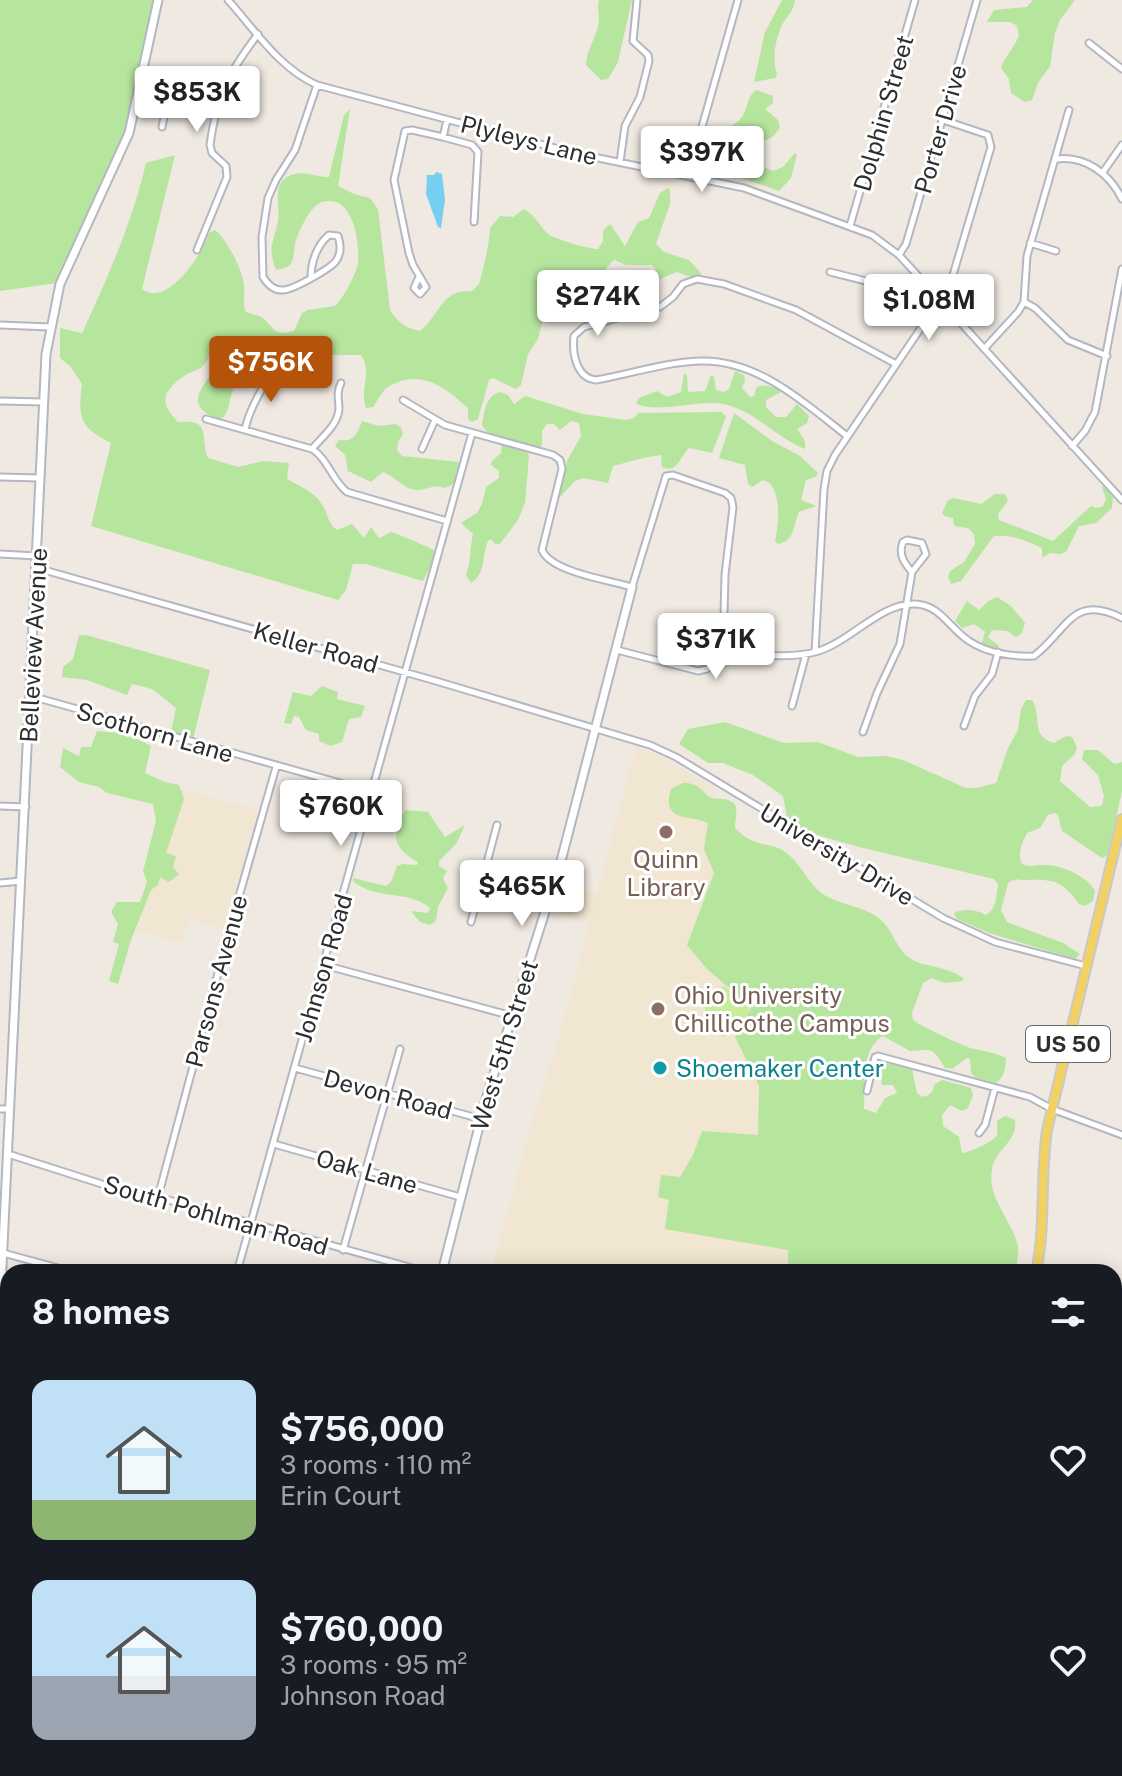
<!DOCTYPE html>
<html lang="en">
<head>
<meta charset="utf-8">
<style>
  body { margin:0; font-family:"Public Sans",sans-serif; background:#20242c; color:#f1f3f6; height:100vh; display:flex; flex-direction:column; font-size:30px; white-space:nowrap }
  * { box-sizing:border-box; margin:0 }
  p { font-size:26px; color:#9ea1a6 }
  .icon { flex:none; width:44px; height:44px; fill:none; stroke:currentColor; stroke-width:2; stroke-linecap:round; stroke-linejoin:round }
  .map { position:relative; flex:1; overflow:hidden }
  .side { position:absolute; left:0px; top:1264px; width:1122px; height:512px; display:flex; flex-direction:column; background:#171b24; border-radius:24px 24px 0 0; box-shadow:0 4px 20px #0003 }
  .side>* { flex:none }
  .price { position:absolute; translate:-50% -68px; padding:0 18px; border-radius:8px; background:#fff; color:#222; font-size:26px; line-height:52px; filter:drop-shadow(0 2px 4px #0008) }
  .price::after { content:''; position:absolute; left:50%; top:48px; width:24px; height:18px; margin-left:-12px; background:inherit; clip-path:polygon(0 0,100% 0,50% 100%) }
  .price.current { background:#b45309; color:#fff }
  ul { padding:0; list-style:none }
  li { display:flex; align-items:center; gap:24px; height:200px; padding:0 32px }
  li span { display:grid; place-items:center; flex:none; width:224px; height:160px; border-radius:16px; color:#555 }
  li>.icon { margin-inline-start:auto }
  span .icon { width:96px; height:96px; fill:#fffc; stroke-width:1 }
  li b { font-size:34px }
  h2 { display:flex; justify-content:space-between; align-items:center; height:96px; padding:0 32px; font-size:34px }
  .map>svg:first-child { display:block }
  .education { fill:#f0e6d1 }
  .green { fill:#b6e59e }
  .pitch { fill:#c9ec9a }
  .water { fill:#75cff0 }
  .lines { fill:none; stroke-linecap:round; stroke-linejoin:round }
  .street-casing { stroke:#b4b7c1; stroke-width:9 }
  .secondary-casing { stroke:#b4b7c1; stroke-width:11 }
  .primary-casing { stroke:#c9c9c9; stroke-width:12 }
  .street { stroke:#fff; stroke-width:5 }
  .secondary { stroke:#fff; stroke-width:7 }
  .primary { stroke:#f2d163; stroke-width:8 }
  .education-dot { fill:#8d6e63; stroke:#fff; stroke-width:3 }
  .culture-dot { fill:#0f9aa8; stroke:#fff; stroke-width:3 }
  .labels { text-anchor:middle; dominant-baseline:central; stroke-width:6; stroke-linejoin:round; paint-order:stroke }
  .shield { fill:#fff; stroke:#6d6d6d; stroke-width:2 }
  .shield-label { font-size:22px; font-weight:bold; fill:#2e2e2e }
  .street-label { font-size:24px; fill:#2e2e2e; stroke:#fff }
  .education-label { font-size:24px; fill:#785e54; stroke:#fff }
  .culture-label { font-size:24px; fill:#0d838f; stroke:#fff; text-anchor:start }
</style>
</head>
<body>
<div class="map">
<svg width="1122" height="1776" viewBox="0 0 1122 1776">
  <rect width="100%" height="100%" fill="#efe9e1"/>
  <!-- education -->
  <path class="education" d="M636 747 664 758 714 788 722 852 687 945 707 969 751 1007 735 1037 759 1086 758 1136 702 1131 686 1170 793 1247 792 1272H491L528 1136 571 996 589 923 549 911 557 883 597 893Z
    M176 788 258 810 225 929 188 919 182 943 137 931Z
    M959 1768H1058L1060 1769 1058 1776H957Z"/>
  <!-- green -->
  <path class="green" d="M0 0H153L130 119 57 283 0 291Z
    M599 0H632L618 62 608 79 601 80 586 65C586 49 598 36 599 20 599 12 597 7 599 0Z
    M782 0H795C793 12 789 14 783 23 775 38 772 60 777 75L775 78 754 82 765 32Z
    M1033 0H1075L1060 20 1055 33 1050 66 1038 83 1032 100 1025 102 1011 93 1009 79 1001 68C1005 56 1014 48 1019 36L1017 26 1011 22H987L994 10 1027 7Z
    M756 90 773 96V103L765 109 778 120 780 127C773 141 765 140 751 142L748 152 751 162 773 171 783 167 794 154H797L791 178 779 191 730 174C733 160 723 146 729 131 731 124 738 123 742 117 748 108 746 98 756 90Z
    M350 109 338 186 354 194 370 198 378 209 390 310C398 323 406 328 420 331 441 314 441 289 472 291L479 284C484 266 489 247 490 228L500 216 513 217 524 209C536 216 538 224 547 233 553 239 589 249 598 249L603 241V231L610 224 625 246 638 222 649 218 660 193 668 188 670 190V204L656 244 664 252 689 260 701 273V276L694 278 677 272 655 281 653 279 656 270 652 265H626L614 260 606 268 603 279 597 282 581 276 561 286 547 305 538 339 528 354 521 385 516 389 493 378 489 380 478 419 472 422 468 419V408C446 388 420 367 388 387 383 390 377 401 373 407L366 408C359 389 373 372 361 355H317L307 357 301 349 285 337 278 338 269 357C248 365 237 373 231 396 229 405 228 413 221 420 165 401 230 372 220 346L216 345C209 352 209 361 202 367 197 371 189 372 184 376 162 392 159 402 178 422 213 419 199 435 208 458L238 467 263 461 289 463 287 479C301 487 316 492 324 508 329 517 328 524 337 530L352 524 364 538 371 527 379 538C383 537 386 534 391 532 394 532 430 548 434 550V560L423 581 366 564H353L346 590 338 600 91 526 111 443C79 427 78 417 82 384L70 366 60 358V328L82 333C108 277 132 223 146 163L175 155 142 289C167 309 203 253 209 233L215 230C226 238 244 272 244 286 245 295 243 302 245 311 251 315 259 314 264 319 276 330 274 336 294 331L302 313 308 310 335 306C344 297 356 275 358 263 360 243 353 192 322 202 310 206 298 232 295 244 294 249 294 257 292 262 289 268 282 269 276 270 267 246 274 243 278 221 281 204 270 184 291 175 303 170 316 177 329 177L344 115Z
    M624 279 629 284 628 290 640 291 642 296C630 300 619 295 608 298 598 300 593 304 582 302L571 317 564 312 562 299 568 294 612 287Z
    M735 371 744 375 745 381 742 388 750 397 754 396 756 388C764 383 775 387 783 391L766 400V407L776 417H786L797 404 809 416 807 423 797 429 805 441V449C776 438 753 409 723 404 698 399 655 415 636 403L639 398 657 391 667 397 681 392 684 373 687 375 688 392 705 391 711 375 714 377 716 390 724 392 729 389Z
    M500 392 508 395 514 404 525 396 583 414 626 420 634 418 638 413 722 412 726 417 712 453 689 448C680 457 677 474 662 467L661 455C644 457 628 462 613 466L608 483 584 478 575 481 560 497 558 494 567 461 581 436 579 423 571 421 560 430 554 424H547L542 431V445L538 448 493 435 487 432 482 425C484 413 486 395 500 392Z
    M734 413 772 441 800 456 818 473 816 477 806 480 801 500 816 506 799 512C793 526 795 541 778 544L775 541C779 522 781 499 770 483L763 480 752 487 748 484 745 465 719 458Z
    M362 421 378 426 395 424 401 427 403 434 399 440 397 450 402 456 459 462 454 484 444 488C433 484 430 489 418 490 404 490 395 476 383 472L371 482 348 471 345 455 335 446 339 440C353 443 358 433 362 421Z
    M502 444 528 453 529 456 525 503 518 520 500 544H495L491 539 488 541C481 557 487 572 471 583L466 575C471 561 470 548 473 534L461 523 477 513 482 504 486 487 499 478V471L491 465V462L501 453Z
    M1107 485 1113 498 1112 508 1096 523 1079 526 1066 552 1060 554 1050 553 1042 558V548C1026 541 1013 534 994 536L961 581 951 584 948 577 950 571 964 562 975 544 974 534 968 528 954 526 953 518 945 516 942 513 948 500 954 498 981 504 995 494H1005L1008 501 998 514 999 520 1053 541 1091 506 1097 508 1103 506 1106 499 1102 487Z
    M997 597 1011 606 1025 623 1022 633 1016 637 1007 631 992 630 988 637 999 646 998 650 982 643 985 632 974 624 962 628 955 621 967 601 979 610 990 600Z
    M79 635H86L210 670 193 739 171 732 176 708 152 689 132 684 127 695 87 680 62 677 63 667 73 659Z
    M322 686 338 692 337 699 365 706 361 717 349 719 342 742 330 746 319 741V734L306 730 299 717 294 716 291 724 284 723 293 692 311 696Z
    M1026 700H1032C1043 718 1029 735 1054 743L1066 736 1072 737 1077 747 1075 754 1062 766 1060 781 1090 807 1102 806 1104 796 1098 775 1082 759 1084 750H1098L1114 764 1122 762V791L1108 855 1102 858 1062 831 1058 815 1055 813 1048 815 1040 828 1027 833C1022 843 1017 854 1022 864 1030 868 1033 865 1042 865 1060 864 1085 875 1095 890L1093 901 1085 906 1079 904C1063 881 1053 879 1027 880 1018 881 1016 877 1008 883L1001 910 1007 922 1063 943 1080 954 1075 959 989 933 957 919 954 913C964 908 976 910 986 915 997 908 996 897 998 884L994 879 859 847 810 833 787 818 783 796 753 775 723 763H708L679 744 688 729 725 722 784 743 818 742 858 757 886 756 903 760 966 788H976L996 783 1008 748 1018 730 1021 709Z
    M97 731 128 734 151 746 145 773 165 782 179 785 184 799 166 853 176 856 173 867 179 874 169 882 160 877 158 885 151 890 131 940 118 984 109 981 119 944 113 942 118 924 111 912 117 902H140L147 882 143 871 156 821 153 804 107 793 99 787 79 782 60 767 63 748 79 756 81 747H91Z
    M683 783C703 783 700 793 712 798 719 800 733 797 736 807 737 812 735 822 735 828 755 850 773 840 789 855 802 866 811 888 826 896 844 906 866 906 882 921 893 931 896 949 911 959 923 967 947 966 963 978V981L945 983 932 978 923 983 912 1013 913 1020C920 1026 965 1047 974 1049 986 1051 994 1053 1006 1058 1005 1069 1005 1076 996 1083L975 1077 971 1073 970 1059 967 1058 952 1069 945 1068C931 1046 934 1050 910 1051L883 1036C860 1049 865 1086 864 1109L876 1113 885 1098 897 1093 893 1085H882L880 1066 886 1063 912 1069 917 1093 922 1097C930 1095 933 1093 934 1085L942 1080 971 1088 973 1095 968 1108 962 1111 950 1105 942 1115 943 1126 959 1137 962 1153C969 1153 995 1141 997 1135 998 1133 997 1122 997 1121L1005 1116 1015 1120C1018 1142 995 1149 992 1169 986 1198 1013 1220 1018 1247 1019 1254 1016 1264 1016 1272H788V1250L665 1229 669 1200 658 1197 661 1175 680 1177 693 1155 702 1131 758 1135 759 1086 735 1037 751 1007 707 969 687 945 714 873 704 849 708 823C689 814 661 823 671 789Z
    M405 810 428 812 445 837 465 825 456 844 439 861V866L447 871 443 878 448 888 438 907 436 921 430 925 420 922 411 911 428 913 430 908C408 889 376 901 353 881V878L386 886 391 882 397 866 403 864 417 865 418 862C391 848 392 834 405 810Z
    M8 1548V1768H129L123 1776H0V1552L5 1554Z
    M162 1768H303L301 1776H166Z
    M537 1768H641L639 1776H515Z"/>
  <!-- pitch -->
  <path class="pitch" d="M724 986 748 1006V1014L723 1037 705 1024V998Z"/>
  <!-- water -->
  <path class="water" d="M436 172 442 174 445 200 441 228 438 227 426 194 427 175H434Z"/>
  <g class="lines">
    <!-- street casing -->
    <g class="street-casing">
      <path id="street" d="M228 0C255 30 279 68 317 85L574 153 744 188 872 235 899 255 1122 500
        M1089 43 1122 69
        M140 94 162 101 165 112 162 127
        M443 137 472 145 478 152 474 222
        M1056 159C1085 155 1110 174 1122 199
        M620 162 625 126 640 97 649 61 648 55 633 41 637 0
        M1103 172 1122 145
        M688 176 738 0
        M850 226 915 0
        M1030 243 1056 251
        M197 250 227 177 226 166 212 153 210 145C217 94 228 74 258 34
        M899 255 906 244 977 0
        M830 272C845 276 861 279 875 284 893 291 912 305 931 292
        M311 277C311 262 317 245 329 235L338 236C341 245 341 254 336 261 330 269 294 289 284 290 275 291 268 285 263 277L262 237 268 198 276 180 295 150 317 85
        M419 277 414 288 420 294 426 287 413 265 409 253 394 180 405 131 412 130 443 137 447 120
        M1024 302 1035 308 1068 340 1107 356
        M0 325 50 327
        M984 349 1018 312 1024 302 1027 256 1069 110
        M403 400 445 425 553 455 560 460 562 469 542 550C551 572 609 580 632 587L666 476 673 475 725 493 731 498 733 507 725 575 723 654
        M0 401 44 402
        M206 419 312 449C328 459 332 480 347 492L447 521
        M245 430C248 412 265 380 278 367
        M847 436C805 403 757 359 700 361 666 362 630 374 596 380 576 378 572 353 574 336L584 327 660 307 673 297 683 284 697 279 724 284 796 310 896 364
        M1072 446 1085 431 1095 412 1122 269
        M312 449C321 438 338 425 339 409 339 399 336 393 341 383
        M422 449 435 420
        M0 477 40 478
        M0 554 37 556
        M37 568 436 681 650 745 676 757 943 918 995 942 1086 966
        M617 650 698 671 707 669 723 654C750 654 790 659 815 652 850 643 878 604 914 604 940 604 949 628 969 641 987 653 1012 657 1034 656 1068 630 1072 593 1122 618
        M815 652 824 489 827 471 835 455 950 285 991 147 988 135 943 120
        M31 696 372 792
        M792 706 806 654
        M964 726 975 696 992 674 998 652
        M863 732 877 693 900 644 912 572 926 554 922 543 907 540 903 542C898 554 904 563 912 572
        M0 806 26 807
        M484 873 550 894
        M0 883 21 881
        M471 922 497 825
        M324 965 512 1016
        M295 1068 481 1119
        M867 1091 875 1057 878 1056 1030 1097 1052 1109 1122 1135
        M0 1109H9
        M979 1133 985 1125 995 1088
        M274 1144 460 1197
        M8 1154 108 1186 158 1197 427 1272
        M158 1197 232 921 276 767
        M343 1250 400 1049
        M3 1253 73 1272
        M237 1272 472 433
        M0 1330 8 1332
        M1114 1414 1122 1419
        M0 1491 8 1493
        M1114 1521 1122 1524
        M1114 1612 1122 1614
        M1114 1623 1122 1599
        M356 1768 383 1776
        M938 1768 955 1771
        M1069 1768 1098 1776
        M411 1776 413 1768
        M420 1776 435 1772 479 1776
        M512 1776 518 1768
        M747 1776 749 1768
        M1061 1776 1063 1768"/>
    </g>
    <!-- secondary casing -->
    <g class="secondary-casing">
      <path id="secondary" d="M442 1272 486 1099 561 861 632 587
        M0 1308 46 354 60 284 129 133 158 0
        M0 1408 8 1436
        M119 1768 121 1776
        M301 1776 303 1768"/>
    </g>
    <!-- primary casing -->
    <g class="primary-casing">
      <path id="primary" d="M1036 1272C1046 1226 1040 1177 1047 1130L1122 819
        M754 1776 766 1768"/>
    </g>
    <!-- street -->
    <use href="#street" class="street"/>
    <!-- secondary -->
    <use href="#secondary" class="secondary"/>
    <!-- primary -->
    <use href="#primary" class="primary"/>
  </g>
  <!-- markers -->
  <g class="education-dot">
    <circle cx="666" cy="832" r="8"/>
    <circle cx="658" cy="1009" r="8"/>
  </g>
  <circle class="culture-dot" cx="660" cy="1068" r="8"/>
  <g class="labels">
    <!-- shield labels -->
    <rect class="shield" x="1026" y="1026" width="84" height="36" rx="6"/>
    <g class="shield-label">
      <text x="1068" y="1044">US 50</text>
    </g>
    <!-- street labels -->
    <g class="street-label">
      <text transform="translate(883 113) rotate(-74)">Dolphin Street</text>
      <text transform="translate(940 129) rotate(-74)">Porter Drive</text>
      <text transform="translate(529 140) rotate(14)">Plyleys Lane</text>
      <text transform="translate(33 645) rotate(-87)">Belleview Avenue</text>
      <text transform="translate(316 647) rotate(16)">Keller Road</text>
      <text transform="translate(155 732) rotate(16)">Scothorn Lane</text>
      <text transform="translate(837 854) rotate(31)">University Drive</text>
      <text transform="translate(323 968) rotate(-74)">Johnson Road</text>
      <text transform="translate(216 981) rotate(-75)">Parsons Avenue</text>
      <text transform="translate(504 1045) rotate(-73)">West 5th Street</text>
      <text transform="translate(388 1094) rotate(15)">Devon Road</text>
      <text transform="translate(367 1171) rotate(16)">Oak Lane</text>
      <text transform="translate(216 1215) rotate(16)">South Pohlman Road</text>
    </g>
    <!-- education labels -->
    <g class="education-label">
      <text x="666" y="859">Quinn<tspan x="666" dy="28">Library</tspan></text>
      <text x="674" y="995" text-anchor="start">Ohio University<tspan x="674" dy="28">Chillicothe Campus</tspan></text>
    </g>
    <!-- culture labels -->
    <g class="culture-label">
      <text x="676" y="1068">Shoemaker Center</text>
    </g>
  </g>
</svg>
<b class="price" style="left:197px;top:134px">$853K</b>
<b class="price" style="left:702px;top:194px">$397K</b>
<b class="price" style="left:598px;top:338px">$274K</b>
<b class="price" style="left:929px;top:342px">$1.08M</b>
<b class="price current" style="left:271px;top:404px">$756K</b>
<b class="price" style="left:716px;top:681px">$371K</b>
<b class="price" style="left:341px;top:848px">$760K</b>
<b class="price" style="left:522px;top:928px">$465K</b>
<section class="side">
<h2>8 homes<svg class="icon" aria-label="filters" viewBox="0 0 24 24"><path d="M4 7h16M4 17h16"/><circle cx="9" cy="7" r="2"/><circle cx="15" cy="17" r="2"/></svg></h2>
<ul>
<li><span style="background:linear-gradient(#bfe0f5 75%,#8fb573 0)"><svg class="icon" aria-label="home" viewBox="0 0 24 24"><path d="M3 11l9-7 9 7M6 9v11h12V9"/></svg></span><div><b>$756,000</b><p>3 rooms · 110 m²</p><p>Erin Court</p></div><svg class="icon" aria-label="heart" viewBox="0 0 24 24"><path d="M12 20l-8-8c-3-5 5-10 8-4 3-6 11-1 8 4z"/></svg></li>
<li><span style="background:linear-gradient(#bfe0f5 60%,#9aa5b1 0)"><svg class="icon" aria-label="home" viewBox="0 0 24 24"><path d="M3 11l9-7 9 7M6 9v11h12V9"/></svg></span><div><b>$760,000</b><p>3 rooms · 95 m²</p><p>Johnson Road</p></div><svg class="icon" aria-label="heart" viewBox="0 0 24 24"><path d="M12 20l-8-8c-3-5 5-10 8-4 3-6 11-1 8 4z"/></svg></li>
</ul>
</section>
</div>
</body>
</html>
